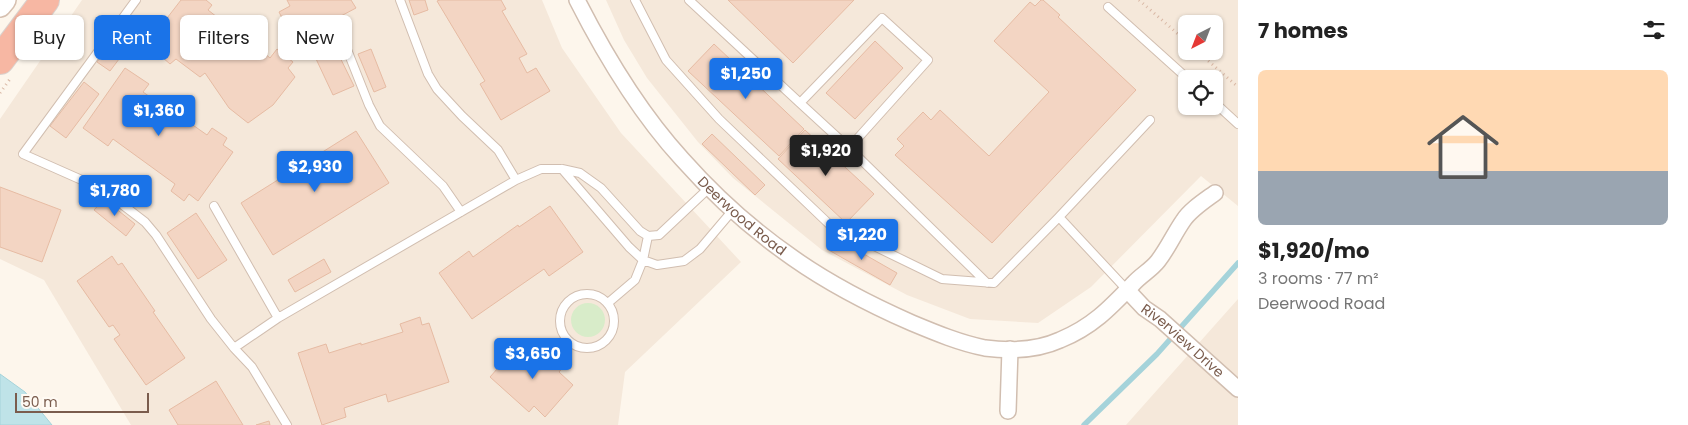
<!DOCTYPE html>
<html lang="en">
<head>
<meta charset="utf-8">
<style>
  body { margin:0; font-family:Poppins,sans-serif; background:#f2f2f2; color:#222; height:100vh; display:flex; flex-direction:column; font-size:19px; white-space:nowrap }
  * { box-sizing:border-box; margin:0 }
  p { font-size:16px; color:#767676 }
  .icon { flex:none; width:28px; height:28px; fill:none; stroke:currentColor; stroke-width:2; stroke-linecap:round; stroke-linejoin:round }
  .map { position:relative; flex:1; overflow:hidden }
  .drawer { display:flex; flex-direction:column; background:#fff; width:450px }
  .drawer>* { flex:none }
  .banner { position:absolute; left:15px; top:15px; width:475px; height:45px; display:flex; gap:10px }
  .needle { width:32px; rotate:222deg }
  .controls { position:absolute; left:1178px; top:15px; display:grid; gap:10px }
  .controls a { display:grid; place-items:center; width:45px; height:45px; border-radius:8px; background:#fff; box-shadow:0 1px 4px #0004; font-size:25px }
  .scale { position:absolute; left:15px; bottom:12px; width:134px; box-sizing:border-box; padding-left:5px; border:2px solid #7a5c4d; border-top:0; font-size:14px; line-height:18px; white-space:nowrap; color:#7a5c4d; -webkit-text-stroke:4px #fffaf3; paint-order:stroke }
  .price { position:absolute; translate:-50% -42px; padding:0 11px; border-radius:5px; background:#1a73e8; color:#fff; font-size:16px; line-height:32px; filter:drop-shadow(0 1px 2px #0008) }
  .price::after { content:''; position:absolute; left:50%; top:30px; width:15px; height:11px; margin-left:-8px; background:inherit; clip-path:polygon(0 0,100% 0,50% 100%) }
  .price.current { background:#222; color:#fff }
  ul { padding:0; list-style:none }
  li { display:grid; align-content:center; gap:10px; height:265px; padding:0 20px }
  li+li { border-top:1px solid #e0e0e0 }
  li span { display:grid; place-items:center; height:155px; border-radius:8px; color:#555 }
  li>.icon { margin-inline-start:auto }
  span .icon { width:90px; height:90px; fill:#fffc; stroke-width:1 }
  li b { font-size:21px }
  h2 { display:flex; justify-content:space-between; align-items:center; height:60px; padding:0 20px; font-size:21px }
  .pill { padding:0 18px; border-radius:8px; background:#fff; box-shadow:0 1px 4px #0004; font-size:18px; line-height:45px }
  .pill.current { background:#1a73e8; color:#fff }
  main { display:flex; flex:1; min-height:0 }
  .map>svg:first-child { display:block }
  .residential { fill:#f5e8da; fill-rule:evenodd }
  .green { fill:#d8ecc9 }
  .water { fill:#bfe3e8; stroke:#a5d3da }
  .lines { fill:none; stroke-linecap:round; stroke-linejoin:round }
  .stream { stroke:#a5d3da; stroke-width:5.5 }
  .building { fill:#f3d5c3; stroke:#e6bba3 }
  .lane-casing { stroke:#d1beb0; stroke-width:10 }
  .street-casing { stroke:#d1beb0; stroke-width:18 }
  .secondary-casing { stroke:#d6c0b0; stroke-width:24 }
  .highway-casing { stroke:#dad1cd; stroke-width:30 }
  .path { stroke:#d9b8a5; stroke-width:3; stroke-dasharray:1 4; stroke-linecap:butt }
  .lane { stroke:#fff; stroke-width:8 }
  .street { stroke:#fff; stroke-width:15 }
  .secondary { stroke:#fff; stroke-width:21 }
  .highway { stroke:#f7b7a3; stroke-width:28 }
  .labels { text-anchor:middle; dominant-baseline:central; stroke-width:4; stroke-linejoin:round; paint-order:stroke }
  .street-label { font-size:14px; fill:#7a5c4d; stroke:#fffaf3 }
</style>
</head>
<body>
<main>
<div class="map">
<svg width="1238" height="425" viewBox="0 0 1238 425">
  <rect width="100%" height="100%" fill="#fdf6ec"/>
  <!-- residential -->
  <path class="residential" d="M82 0H542L562 48 621 133 741 262 625 372 618 425H131L44 280 0 259V119Z
    M606 0H1238V206L1201 176 1091 287 1038 323 970 319 907 295 822 250 733 178 698 142 647 78 624 40ZM1186 24H1214V51H1186ZM1186 79H1214V106H1186Z
    M1238 299V425H1126Z"/>
  <!-- green -->
  <path class="green" d="M571 320a17 17 0 1 1 34 0a17 17 0 1 1-34 0Z"/>
  <!-- water -->
  <path class="water" d="M0 374 25 392 52 425H0Z"/>
  <g class="lines">
    <!-- stream -->
    <path class="stream" d="M1084 425 1157 354 1238 263"/>
  </g>
  <!-- building -->
  <path class="building" d="M181 0H206L212 5 208 10 235 31 230 37 238 43 246 37 270 58 277 49 293 62 288 68 295 77 273 105 248 123 229 108 205 73 200 77 176 59 170 64 147 44Z
    M287 0H351L356 8 294 41 279 12 290 6Z
    M409 0H425L428 10 414 15Z
    M440 0H501L506 9 502 11 527 54 519 58 527 73 536 68 550 91 501 120 480 84 485 81 437 1Z
    M728 0H854L793 63Z
    M1041 0H1043L1060 15 1058 17 1136 90 992 243 895 155 904 146 897 139 923 112 931 120 940 110 989 156 1049 92 994 41 1030 2 1035 6Z
    M122 28 135 38 110 71 97 62Z
    M329 35 354 86 333 95 309 44Z
    M875 41 903 68 855 119 826 93Z
    M714 44 804 129 779 156 688 71Z
    M371 49 386 87 374 92 358 54Z
    M125 68 149 84 143 92 170 111 166 117 175 123 180 116 207 135 212 128 227 138 223 145 233 152 198 201 189 194 184 201 171 191 175 184 113 139 108 146 83 128Z
    M84 82 99 94 66 138 50 126Z
    M805 130 874 194 846 223 778 159Z
    M356 131 389 183 273 255 241 203Z
    M712 134 765 185 755 195 702 144Z
    M0 187 61 210 42 262 0 247Z
    M104 199 135 224 126 236 94 210Z
    M550 206 583 252 549 276 544 269 472 319 439 273 469 251 473 257 518 225 519 227Z
    M196 213 227 260 198 279 167 233Z
    M834 237 897 273 890 285 827 249Z
    M112 256 118 265 122 263 155 311 153 312 185 358 146 385 114 339 120 335 113 325 109 327 77 281Z
    M324 259 331 272 295 292 288 280Z
    M420 317 422 325 429 323 449 382 388 402 386 394 344 408 346 417 322 425 298 353 326 344 329 353 361 343V345L403 332 400 324Z
    M528 345 536 352 541 346 563 367 559 372 573 385 545 417 534 406 529 412 490 377 513 351 519 357Z
    M216 381 243 425H178L169 410Z
    M269 421 270 425H256Z"/>
  <g class="lines">
    <!-- lane casing -->
    <g class="lane-casing">
      <path id="lane" d="M136 0 23 154 102 189 145 222 156 235 211 319 234 348 252 367 287 425
        M400 0 428 74 437 89 462 116 498 150 516 180
        M635 0 666 60 719 119 829 224 942 279 994 283 1059 217 1128 291
        M689 0 800 103 882 18 928 60 849 148 987 283
        M1108 7 1188 79
        M346 47 369 105 380 126 443 186 461 212
        M1214 102 1238 124
        M800 103 849 148
        M562 169 629 247 643 260 657 265 684 261 700 249 733 210
        M214 206 278 318
        M1059 217 1150 120
        M560 321a27 27 0 1 1 54 0a27 27 0 1 1-54 0Z
        M608 303 635 280 643 260 648 236
        M234 348 278 318 516 180 541 169H562L580 173 601 188 640 231 648 236 659 235 709 188"/>
    </g>
    <!-- street casing -->
    <g class="street-casing">
      <g id="street">
        <path id="s1" d="M577 0C606 57 639 112 682 159 714 195 754 231 793 258 830 284 871 305 912 323 936 333 960 343 985 348 1009 351 1038 350 1060 340 1092 327 1110 308 1133 284 1141 275 1151 270 1158 261 1168 248 1174 234 1183 221 1190 210 1204 201 1215 193"/>
        <path id="s2" d="M1128 291 1144 308 1160 319 1238 389"/>
        <path d="M1008 411 1010 349"/>
      </g>
    </g>
    <!-- secondary casing -->
    <g class="secondary-casing">
      <path id="secondary" d="M0 6 5 0"/>
    </g>
    <!-- highway casing -->
    <g class="highway-casing">
      <path id="highway" d="M0 60 45 0"/>
    </g>
    <!-- path -->
    <path class="path" d="M1139 0 1186 41
      M1197 51 1238 87
      M0 93 10 79"/>
    <!-- lane -->
    <use href="#lane" class="lane"/>
    <!-- street -->
    <use href="#street" class="street"/>
    <!-- secondary -->
    <use href="#secondary" class="secondary"/>
    <!-- highway -->
    <use href="#highway" class="highway"/>
  </g>
  <g class="labels">
    <!-- street labels -->
    <g class="street-label">
      <text stroke="none"><textPath href="#s1" startOffset="274">Deerwood Road</textPath></text>
      <text stroke="none"><textPath href="#s2" startOffset="74">Riverview Drive</textPath></text>
    </g>
  </g>
</svg>
<div class="controls">
<a><svg class="needle" viewBox="-14 -14 28 28"><path d="M0-13l5 13h-10z" fill="#e53935"/><path d="M0 13l5-13h-10z" fill="#767676"/></svg></a>
<a><svg class="icon" aria-label="locate" viewBox="0 0 24 24"><circle cx="12" cy="12" r="6"/><path d="M12 2v4M12 18v4M2 12h4M18 12h4"/></svg></a>
</div>
<div class="scale">50 m</div>
<b class="price" style="left:746px;top:100px">$1,250</b>
<b class="price" style="left:159px;top:137px">$1,360</b>
<b class="price current" style="left:826px;top:177px">$1,920</b>
<b class="price" style="left:315px;top:193px">$2,930</b>
<b class="price" style="left:115px;top:217px">$1,780</b>
<b class="price" style="left:862px;top:261px">$1,220</b>
<b class="price" style="left:533px;top:380px">$3,650</b>
<div class="banner">
<a class="pill">Buy</a>
<a class="pill current">Rent</a>
<a class="pill">Filters</a>
<a class="pill">New</a>
</div>
</div>
<section class="drawer">
<h2>7 homes<svg class="icon" aria-label="filters" viewBox="0 0 24 24"><path d="M4 7h16M4 17h16"/><circle cx="9" cy="7" r="2"/><circle cx="15" cy="17" r="2"/></svg></h2>
<ul>
<li><span style="background:linear-gradient(#ffd9b3 65%,#9aa5b1 0)"><svg class="icon" aria-label="home" viewBox="0 0 24 24"><path d="M3 11l9-7 9 7M6 9v11h12V9"/></svg></span><div><b>$1,920/mo</b><p>3 rooms · 77 m²</p><p>Deerwood Road</p></div></li>
</ul>
</section>
</main>
</body>
</html>
